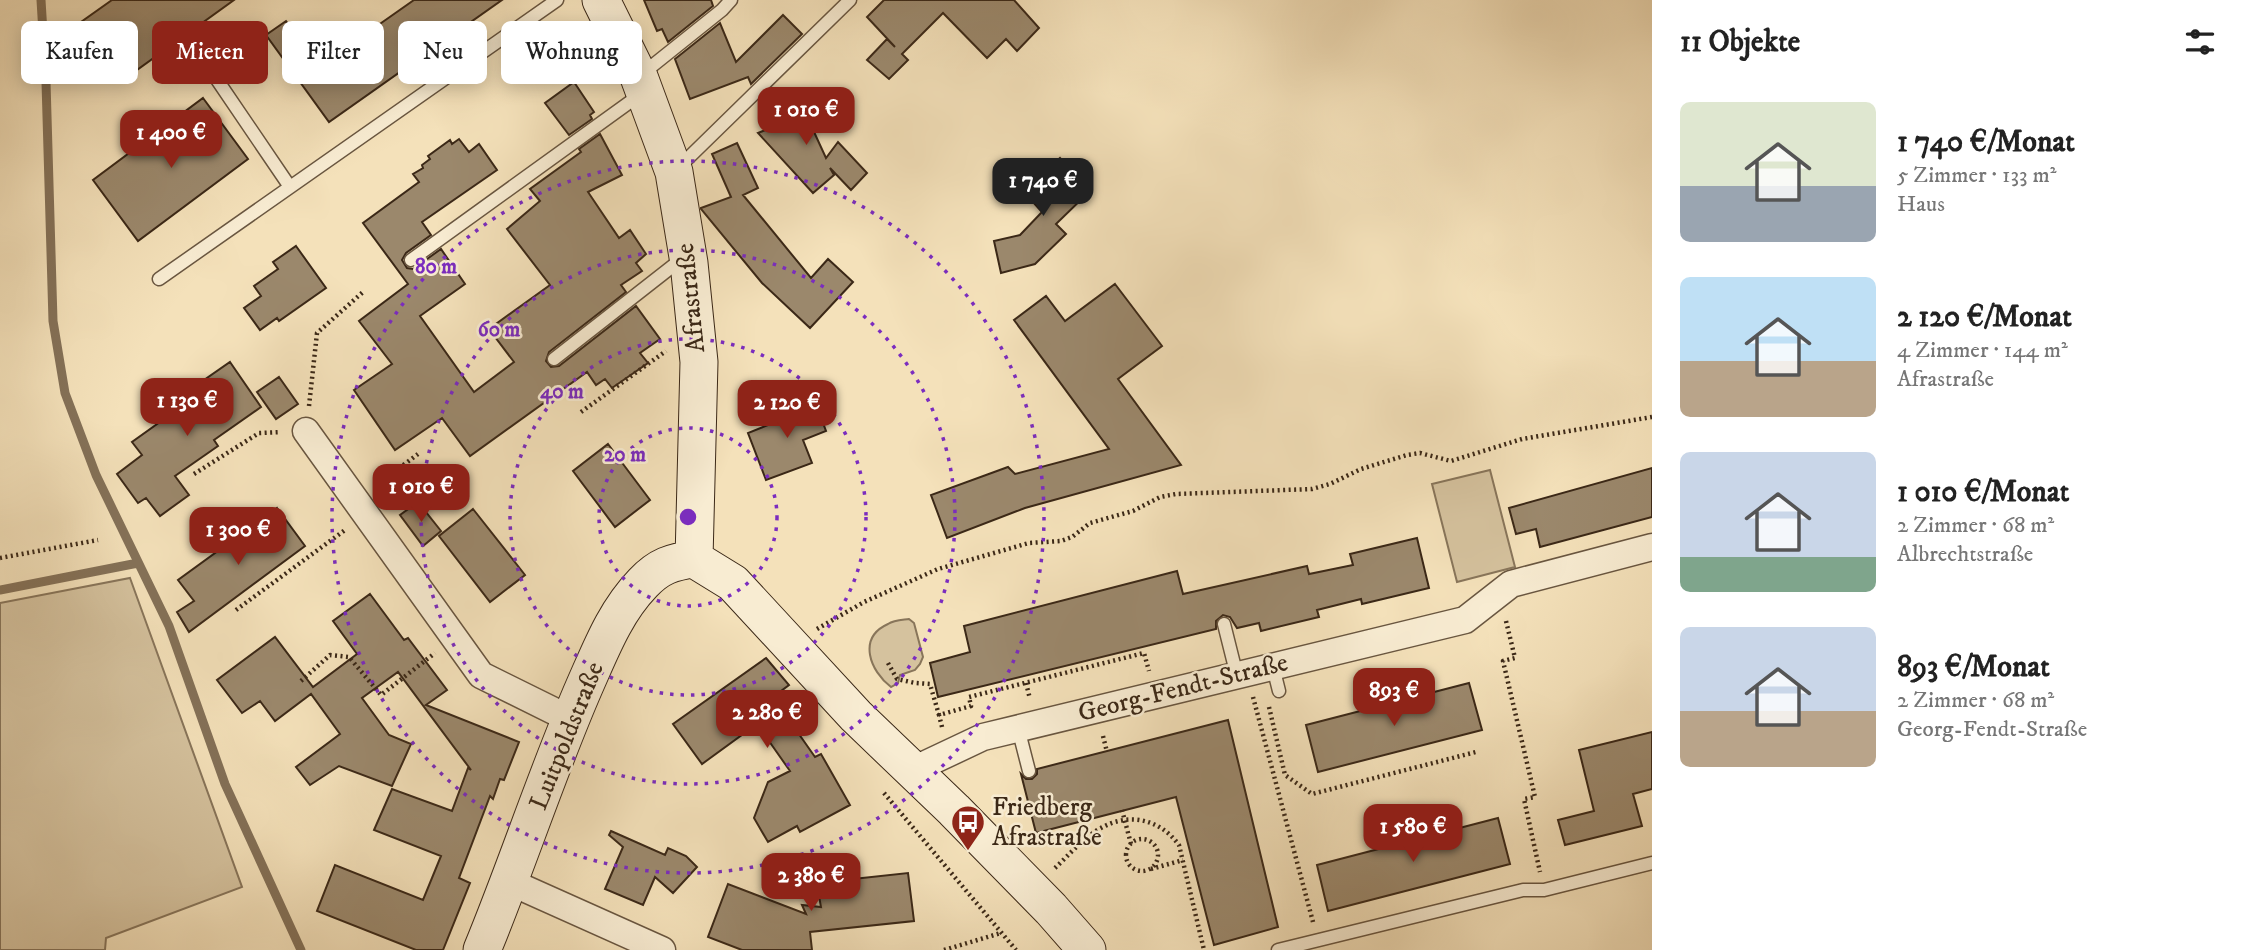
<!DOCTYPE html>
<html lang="de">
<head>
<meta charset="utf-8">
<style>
  body { margin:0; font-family:"IM FELL DW Pica",serif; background:#f6f6f6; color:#222; height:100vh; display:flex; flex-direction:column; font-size:26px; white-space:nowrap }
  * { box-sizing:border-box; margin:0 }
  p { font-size:23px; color:#767676 }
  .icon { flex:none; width:38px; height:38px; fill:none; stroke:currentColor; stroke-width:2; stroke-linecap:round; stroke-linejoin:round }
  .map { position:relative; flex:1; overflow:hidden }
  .sheet { display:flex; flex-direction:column; background:#fff; width:595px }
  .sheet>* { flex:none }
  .hud { position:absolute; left:21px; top:21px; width:665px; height:63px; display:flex; gap:14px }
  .price { position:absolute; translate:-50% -60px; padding:0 16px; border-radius:14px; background:#8f2418; color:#fff; font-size:23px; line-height:46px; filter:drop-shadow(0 2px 4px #0008) }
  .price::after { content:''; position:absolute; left:50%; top:42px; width:21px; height:16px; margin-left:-10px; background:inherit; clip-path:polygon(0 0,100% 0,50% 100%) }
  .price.on { background:#222; color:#fff }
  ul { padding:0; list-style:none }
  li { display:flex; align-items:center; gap:21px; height:175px; padding:0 28px }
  li span { display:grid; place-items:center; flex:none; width:196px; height:140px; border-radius:10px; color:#555 }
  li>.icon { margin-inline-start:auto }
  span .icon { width:84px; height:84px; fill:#fffc; stroke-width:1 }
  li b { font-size:30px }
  h2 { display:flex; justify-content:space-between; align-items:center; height:84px; padding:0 28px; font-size:30px }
  .chip { padding:0 24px; border-radius:10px; background:#fff; box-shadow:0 4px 18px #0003; font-size:24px; line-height:63px }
  .chip.on { background:#8f2418; color:#fff }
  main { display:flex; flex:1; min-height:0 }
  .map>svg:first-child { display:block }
  .green { fill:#d5c29e; stroke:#88755a; stroke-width:2 }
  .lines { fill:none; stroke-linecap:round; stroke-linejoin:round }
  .stream { stroke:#847158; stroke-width:9 }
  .building { fill:#9b886c; stroke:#3b2817; stroke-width:2 }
  .lane-casing { stroke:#695640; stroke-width:15 }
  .street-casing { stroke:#695640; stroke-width:29 }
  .secondary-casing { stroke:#3b2817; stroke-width:39 }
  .path { stroke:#3b2817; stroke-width:4.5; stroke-dasharray:2 3.5; stroke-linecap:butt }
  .lane { stroke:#f8ecd2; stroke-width:12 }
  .street { stroke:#f8ecd2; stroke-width:26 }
  .secondary { stroke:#f8ecd2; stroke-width:37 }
  .ring { fill:none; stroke:#7b2cbf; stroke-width:3.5; stroke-dasharray:3.5 7 }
  .labels { text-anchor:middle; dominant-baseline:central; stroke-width:5; stroke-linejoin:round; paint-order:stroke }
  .street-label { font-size:26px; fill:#3b2817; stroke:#f8ecd2 }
  .poi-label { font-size:26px; fill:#3b2817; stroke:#f8ecd2; text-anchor:start }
  .centre { fill:#7b2cbf; stroke:#f8ecd2; stroke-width:3.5 }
  .ring-label { font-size:21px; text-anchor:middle; font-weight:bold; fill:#7b2cbf; stroke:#f8ecd2; stroke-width:5; stroke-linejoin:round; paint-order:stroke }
</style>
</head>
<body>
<main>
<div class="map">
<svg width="1652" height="950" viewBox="0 0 1652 950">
  <rect width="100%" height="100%" fill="#f4e1ba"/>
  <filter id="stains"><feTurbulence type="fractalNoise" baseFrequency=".00286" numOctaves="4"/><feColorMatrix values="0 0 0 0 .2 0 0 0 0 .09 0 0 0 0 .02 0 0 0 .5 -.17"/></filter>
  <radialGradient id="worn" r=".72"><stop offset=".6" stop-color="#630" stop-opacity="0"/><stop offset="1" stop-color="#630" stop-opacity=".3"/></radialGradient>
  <!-- green -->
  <path class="green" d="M1490 470 1515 567 1457 582 1432 484Z
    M130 578 242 887 106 938 105 950H0V603Z
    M909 619 914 623 923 657 920 664 915 670 900 675 898 683 891 687C870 671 857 638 888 624 894 620 902 620 909 619Z"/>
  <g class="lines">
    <!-- stream -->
    <path class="stream" d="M41 0 46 82 53 321 65 393 96 475 169 626 225 784 301 950
      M0 590 138 563"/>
  </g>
  <!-- building -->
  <path class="building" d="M112 0H234L123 80 81 22Z
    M414 0H502L329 122 266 35 286 21 320 66Z
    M644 0H711L713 6 668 42 662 29 657 31Z
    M884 0H1014L1039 28 1017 51 1006 39 987 58 943 13 902 54 908 60 889 79 867 60 887 39 895 47 867 17Z
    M783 15 802 34 751 84 748 77 690 99 675 59 720 23 736 62Z
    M574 82 594 112 590 115 592 119 569 135 545 103Z
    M797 95 826 158 838 142 867 173 851 190 830 168 834 175 813 193 758 133 768 129 761 110Z
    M203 98 248 159 138 241 93 180Z
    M600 134 622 175 588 192 619 238 630 230 646 254 636 263 642 271 621 285 626 292 549 352 546 361 551 367 559 366 636 306 660 339 640 353 648 363 612 388 605 379 596 385 587 372 470 456 442 418 395 450 354 390 392 364 359 321 408 284 363 223 419 182 413 174 423 168 422 165 430 159 428 156 450 140 452 144 459 139 469 152 479 144 497 170 422 222 431 235 406 253 402 260 407 268 413 269 441 249 465 284 420 316 474 392 514 362 489 329 550 285 507 229 540 201 530 189 581 152 579 149Z
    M737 143 758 188 743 195 811 278 828 259 853 282 810 328 762 283 701 209V208L731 197 712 154Z
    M1060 158 1091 190 1056 224 1066 234 1035 264 1001 273 994 241 1020 235 1042 212 1024 192Z
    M296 246 326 288 279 321 277 318 260 330 244 308 261 296 254 286 278 269 273 262Z
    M1115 284 1162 346 1118 379 1181 465 1025 508 947 538 931 495 1008 467 1015 474 1109 449 1014 320 1046 296 1065 321Z
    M230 362 261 407 214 440 218 446 175 476 189 495 160 516 146 498 138 503 117 474 142 455 132 442 199 394 194 387Z
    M279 377 298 404 276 419 257 392Z
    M814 399 826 431 803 440 812 463 766 480 748 433 788 417 785 410Z
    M608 444 650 500 615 527 573 471Z
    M1652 468V517L1540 547 1536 529 1516 534 1509 508Z
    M418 502 441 531 423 546 400 515Z
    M277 508 305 546 189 632 177 612 194 601 178 580Z
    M473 509 525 575 490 602 439 536Z
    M1417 538 1429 588 1362 604 1361 599 1317 610 1319 617 1261 631 1259 623 1237 628 1230 617 1223 615 1216 621V629L938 697 930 663 970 652 964 626 1177 571 1183 594 1307 566 1309 574 1353 565 1350 554Z
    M370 594 404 640 408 638 447 690 426 705 519 742 504 780 500 779 493 799 490 796 459 878 470 883 443 950H416L317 911 335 865 423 900 441 856 374 830 392 789 452 811 468 768 471 770 398 672 362 698 389 735 411 744 392 786 339 766 310 785 296 767 340 734 311 694 275 721 260 701 242 713 217 680 275 637 313 687 357 654 333 621Z
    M766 658 789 685 773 697 815 757 821 754 850 805 800 832 797 826 768 842 754 818 768 782 790 771 757 724 702 764 673 724Z
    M1469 683 1482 730 1318 772 1306 725Z
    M1228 720 1278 927 1214 945 1176 797 1036 833 1021 774 1026 779H1032L1037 774V769Z
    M1652 732V789L1633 794 1642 826 1565 845 1558 820 1594 811 1579 750Z
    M1498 818 1510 864 1328 911 1317 865Z
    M611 831 665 855 668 848 686 856 697 867 673 893 655 877 643 905 605 889 623 847 609 835Z
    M908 873 914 921 810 932 812 950H742L708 937 728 884 806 914 802 905 821 907 817 885 853 879Z"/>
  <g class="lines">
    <!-- lane casing -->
    <g class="lane-casing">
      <path id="lane" d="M203 59 290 187
        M642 74 722 10 731 0
        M677 169 850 0
        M411 260 641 94
        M159 279 557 0
        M554 359 683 258
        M1224 624 1237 676
        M1273 667 1279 691
        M1018 728 1029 771
        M1278 950 1523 890H1544L1652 863"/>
    </g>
    <!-- street casing -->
    <g class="street-casing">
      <path id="street" d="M306 431 481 675 570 719
        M913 770 983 737 1465 620 1511 584 1652 547
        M510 882 662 950"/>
    </g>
    <!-- secondary casing -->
    <g class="secondary-casing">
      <path id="secondary" d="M601 0 639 77 674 172 689 263 699 362 694 559
        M694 559 733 583 856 716 954 810 1051 909 1087 950
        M482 950C518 863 547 772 585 685 601 649 615 612 643 583 659 566 672 562 694 559"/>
    </g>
    <!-- path -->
    <path class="path" d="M309 406 317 333 363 292
      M581 412 666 351
      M194 474 259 433 281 432
      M377 485 418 454
      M0 558 98 540
      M236 610 345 530
      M1506 621 1515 658 1503 661 1535 797 1524 799 1540 872
      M817 629 864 602 938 569 1029 543 1061 541 1072 537 1090 523 1133 511 1160 497 1176 494 1312 489 1330 484 1361 469 1407 455 1420 453 1451 461 1522 439 1652 417
      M888 663 897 679 915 683 930 684 939 715
      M301 681 330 655 349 657 381 695 435 653
      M1026 683 1030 699
      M1253 697 1313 922
      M1269 707 1285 775 1312 794 1476 752
      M942 727 939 715 971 706 969 697 1144 653 1149 671
      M1103 736 1107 752
      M884 793 1016 950
      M1122 810 1131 844
      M1126 855a16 16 0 1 1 32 0a16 16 0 1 1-32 0Z
      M1055 868C1069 855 1084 837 1101 828 1129 812 1160 819 1179 845L1204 950
      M1151 869 1183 860
      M944 950 1001 933"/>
    <!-- lane -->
    <use href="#lane" class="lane"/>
    <!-- street -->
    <use href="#street" class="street"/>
    <!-- secondary -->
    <use href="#secondary" class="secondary"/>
  </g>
  <!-- distance rings -->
  <g class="ring">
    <circle cx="688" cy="517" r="89"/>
    <circle cx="688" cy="517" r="178"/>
    <circle cx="688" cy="517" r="267"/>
    <circle cx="688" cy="517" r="356"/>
  </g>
  <!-- icons -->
  <defs>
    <g id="bus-pin" transform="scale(1.75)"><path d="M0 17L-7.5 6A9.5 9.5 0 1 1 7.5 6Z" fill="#8f2418" stroke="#f8ecd2"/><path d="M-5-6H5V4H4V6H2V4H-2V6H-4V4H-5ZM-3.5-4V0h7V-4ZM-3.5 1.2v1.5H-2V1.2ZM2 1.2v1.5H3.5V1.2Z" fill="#fff"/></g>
  </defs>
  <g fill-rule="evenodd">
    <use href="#bus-pin" x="968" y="822"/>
  </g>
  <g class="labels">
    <!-- street labels -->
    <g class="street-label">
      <text transform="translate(691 298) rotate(-96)">Afrastraße</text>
      <text transform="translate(1183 688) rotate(-14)">Georg-Fendt-Straße</text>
      <text transform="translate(567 736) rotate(-68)">Luitpoldstraße</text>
    </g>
    <!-- poi labels -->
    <g class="poi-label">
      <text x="992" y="807">Friedberg<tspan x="992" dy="30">Afrastraße</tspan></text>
    </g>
  </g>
  <circle cx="688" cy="517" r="10" class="centre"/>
  <g class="ring-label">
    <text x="436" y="273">80 m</text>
    <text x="499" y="336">60 m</text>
    <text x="562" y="398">40 m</text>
    <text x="625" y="461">20 m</text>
  </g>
  <rect width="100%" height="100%" filter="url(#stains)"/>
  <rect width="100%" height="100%" fill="url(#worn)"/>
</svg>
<b class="price" style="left:806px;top:147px">1 010 €</b>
<b class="price" style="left:171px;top:170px">1 400 €</b>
<b class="price on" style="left:1043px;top:218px">1 740 €</b>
<b class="price" style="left:187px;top:438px">1 130 €</b>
<b class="price" style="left:787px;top:440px">2 120 €</b>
<b class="price" style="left:421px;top:524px">1 010 €</b>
<b class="price" style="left:238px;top:567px">1 300 €</b>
<b class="price" style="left:1394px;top:728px">893 €</b>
<b class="price" style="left:767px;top:750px">2 280 €</b>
<b class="price" style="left:1413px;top:864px">1 580 €</b>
<b class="price" style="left:811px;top:913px">2 380 €</b>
<div class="hud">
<a class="chip">Kaufen</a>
<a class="chip on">Mieten</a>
<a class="chip">Filter</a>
<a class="chip">Neu</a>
<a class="chip">Wohnung</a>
</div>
</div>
<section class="sheet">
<h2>11 Objekte<svg class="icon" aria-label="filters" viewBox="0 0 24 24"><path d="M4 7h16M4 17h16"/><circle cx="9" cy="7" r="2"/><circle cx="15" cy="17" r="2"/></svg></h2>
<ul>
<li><span style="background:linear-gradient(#dfe7d0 60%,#9aa5b1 0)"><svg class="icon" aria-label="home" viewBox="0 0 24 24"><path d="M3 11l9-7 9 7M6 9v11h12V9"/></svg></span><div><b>1 740 €/Monat</b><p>5 Zimmer · 133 m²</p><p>Haus</p></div></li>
<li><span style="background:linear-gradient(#bfe0f5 60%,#b9a48a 0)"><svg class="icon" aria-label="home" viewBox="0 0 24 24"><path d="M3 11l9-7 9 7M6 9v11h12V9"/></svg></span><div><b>2 120 €/Monat</b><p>4 Zimmer · 144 m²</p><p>Afrastraße</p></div></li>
<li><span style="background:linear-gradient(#c9d6e8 75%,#7fa58c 0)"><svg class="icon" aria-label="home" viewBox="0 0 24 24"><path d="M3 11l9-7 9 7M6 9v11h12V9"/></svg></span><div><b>1 010 €/Monat</b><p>2 Zimmer · 68 m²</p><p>Albrechtstraße</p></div></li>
<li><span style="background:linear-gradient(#c9d6e8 60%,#b9a48a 0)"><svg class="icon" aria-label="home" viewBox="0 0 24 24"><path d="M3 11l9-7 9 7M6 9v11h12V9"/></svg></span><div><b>893 €/Monat</b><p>2 Zimmer · 68 m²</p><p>Georg-Fendt-Straße</p></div></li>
</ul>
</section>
</main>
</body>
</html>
